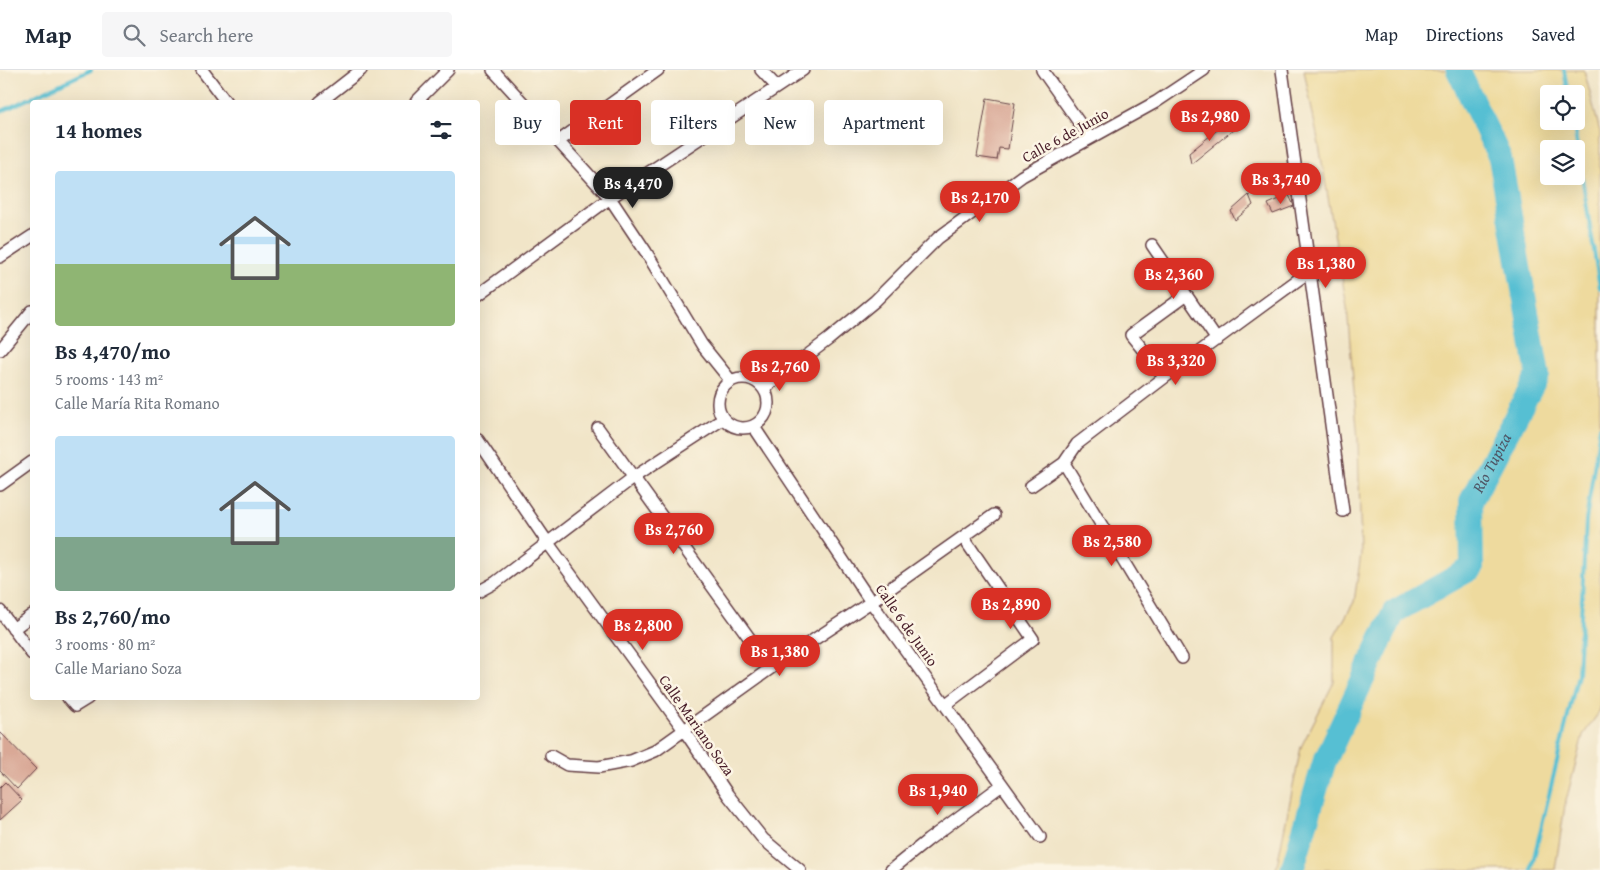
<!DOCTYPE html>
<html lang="en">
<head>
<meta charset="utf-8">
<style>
  body { margin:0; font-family:"Gentium Book Plus",serif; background:#f6f6f7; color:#1f2937; height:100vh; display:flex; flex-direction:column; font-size:19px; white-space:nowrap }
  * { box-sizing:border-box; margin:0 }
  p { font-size:16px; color:#747a83 }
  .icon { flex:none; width:28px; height:28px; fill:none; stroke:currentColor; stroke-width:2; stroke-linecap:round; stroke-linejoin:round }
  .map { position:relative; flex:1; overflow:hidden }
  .sheet { position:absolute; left:30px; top:30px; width:450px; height:600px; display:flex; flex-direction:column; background:#fff; border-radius:5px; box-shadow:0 5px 20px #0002 }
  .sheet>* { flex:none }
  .banner { position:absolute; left:495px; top:30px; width:475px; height:45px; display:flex; gap:10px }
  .fabs { position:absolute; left:1540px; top:15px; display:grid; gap:10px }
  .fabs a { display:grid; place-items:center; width:45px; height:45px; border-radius:5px; background:#fff; box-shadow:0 5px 20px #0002; font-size:25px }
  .price { position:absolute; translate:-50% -42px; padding:0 11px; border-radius:18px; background:#d93025; color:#fff; font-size:16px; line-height:32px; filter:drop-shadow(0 1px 2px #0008) }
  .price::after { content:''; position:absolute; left:50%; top:30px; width:15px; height:11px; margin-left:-8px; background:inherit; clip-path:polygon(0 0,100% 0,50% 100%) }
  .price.active { background:#222; color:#fff }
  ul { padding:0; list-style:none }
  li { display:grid; align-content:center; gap:10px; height:265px; padding:0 25px }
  li span { display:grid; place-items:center; height:155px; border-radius:5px; color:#555 }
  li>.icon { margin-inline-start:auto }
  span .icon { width:90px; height:90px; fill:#fffc; stroke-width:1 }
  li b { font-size:21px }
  h2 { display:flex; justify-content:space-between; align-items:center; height:60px; padding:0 25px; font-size:21px }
  .tag { padding:0 18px; border-radius:5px; background:#fff; box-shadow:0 5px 20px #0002; font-size:18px; line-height:45px }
  .tag.active { background:#d93025; color:#fff }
  header { display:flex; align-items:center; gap:30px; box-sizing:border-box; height:70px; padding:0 25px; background:#fff; border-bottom:1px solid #e0e1e3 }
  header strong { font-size:24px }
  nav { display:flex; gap:28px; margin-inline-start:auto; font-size:18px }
  .search { width:350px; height:45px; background:#f6f6f7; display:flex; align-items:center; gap:12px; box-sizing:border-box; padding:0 18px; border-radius:5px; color:#747a83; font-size:19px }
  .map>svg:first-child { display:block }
  .sand { fill:#eeda9e; stroke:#9c7c64; fill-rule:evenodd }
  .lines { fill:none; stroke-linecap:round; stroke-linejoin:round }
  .stream { stroke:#57bfd3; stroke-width:4 }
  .river { stroke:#57bfd3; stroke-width:24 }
  .building { fill:#d9a896 }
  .street-casing { stroke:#633d43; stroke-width:14 }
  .street { stroke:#fff; stroke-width:11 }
  .labels { text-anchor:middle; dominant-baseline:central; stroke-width:5; stroke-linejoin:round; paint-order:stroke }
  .street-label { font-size:15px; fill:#4a1f2b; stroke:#fcf5e5 }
  .water-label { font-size:16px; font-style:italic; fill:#4f5766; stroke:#fcf5e5 }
</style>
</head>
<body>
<header>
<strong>Map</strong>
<div class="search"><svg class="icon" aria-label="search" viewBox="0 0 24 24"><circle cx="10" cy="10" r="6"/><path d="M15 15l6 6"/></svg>Search here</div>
<nav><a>Map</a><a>Directions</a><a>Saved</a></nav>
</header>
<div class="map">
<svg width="1600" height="800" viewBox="0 0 1600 800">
  <rect width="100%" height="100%" fill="#fcf5e5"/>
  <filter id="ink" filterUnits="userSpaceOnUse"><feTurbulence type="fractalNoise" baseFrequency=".02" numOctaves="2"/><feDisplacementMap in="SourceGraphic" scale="10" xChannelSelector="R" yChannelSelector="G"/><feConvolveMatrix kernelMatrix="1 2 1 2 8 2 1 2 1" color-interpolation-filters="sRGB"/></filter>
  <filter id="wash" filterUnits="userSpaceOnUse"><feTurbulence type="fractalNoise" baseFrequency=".0096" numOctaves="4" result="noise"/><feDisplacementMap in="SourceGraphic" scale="20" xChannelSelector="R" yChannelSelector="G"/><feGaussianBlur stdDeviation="1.12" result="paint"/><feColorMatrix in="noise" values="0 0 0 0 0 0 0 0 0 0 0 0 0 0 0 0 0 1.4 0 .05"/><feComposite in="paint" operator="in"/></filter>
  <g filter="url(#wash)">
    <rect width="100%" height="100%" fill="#f1e5c8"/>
    <!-- sand -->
    <path class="sand" d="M1304 0H1584L1600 62V641L1583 665 1565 735 1555 800H1276L1301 677 1334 612V567L1354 532 1361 484 1358 370 1347 237 1319 75ZM1549 24H1576V51H1549ZM1549 79H1576V106H1549Z"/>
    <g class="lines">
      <!-- stream -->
      <path class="stream" d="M1564 0 1568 24
        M0 42 91 0
        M1573 51 1600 218
        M1531 800 1578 604 1586 451 1600 357"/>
      <!-- river -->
      <path class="river" id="s1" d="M1292 800 1324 693 1394 542 1472 498 1471 431 1538 305 1500 88 1458 0"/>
    </g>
    <g id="blocks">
      <!-- building -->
      <path class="building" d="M987 28 1015 33 1008 79 999 78 997 90 977 87Z
        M1227 52 1233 60 1191 94 1189 83Z
        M1249 125 1253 135 1235 150 1231 141Z
        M1289 125 1294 136 1273 144 1268 134Z
        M0 662 36 699 17 719 0 701Z
        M5 712 22 730 0 750V717Z"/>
    </g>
  </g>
  <g filter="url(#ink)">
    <use href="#blocks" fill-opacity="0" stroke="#633d43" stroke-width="1"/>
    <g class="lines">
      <!-- street casing -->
      <g class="street-casing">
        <path id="street" d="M202 0 226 32
          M493 0 610 128 646 182 702 275 731 311
          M761 0 777 17
          M1042 0 1090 68
          M1282 0 1343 441
          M320 32 361 0
          M416 32 448 0
          M559 71 658 0
          M1152 175 1217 270
          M0 187 32 166
          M478 225 610 128 803 0
          M0 280 32 241
          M1165 307 1131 265 1186 225
          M718 333a25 25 0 1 1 50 0a25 25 0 1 1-50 0Z
          M764 318 829 269 875 231 938 168 1022 106 1156 32 1204 0
          M754 357 871 532 1040 767
          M598 358 771 598
          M478 370 548 473 684 660 728 725 763 769 800 800
          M1064 393 1182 588
          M0 415 32 392
          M1031 416 1064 393 1077 374 1165 307 1310 201
          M478 522 496 512 634 407 723 349
          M0 541 32 584
          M13 559 32 545
          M68 628 75 636 88 628
          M945 635 1033 569 963 467
          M551 686 567 695 599 697 631 691 655 681 771 598 871 532 994 445
          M891 800 928 770 1002 715"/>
      </g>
      <!-- street -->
      <use href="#street" class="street"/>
    </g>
  </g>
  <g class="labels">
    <!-- street labels -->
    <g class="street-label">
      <text transform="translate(1065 65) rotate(-29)">Calle 6 de Junio</text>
      <text transform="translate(907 555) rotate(55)">Calle 6 de Junio</text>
      <text transform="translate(697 655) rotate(55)">Calle Mariano Soza</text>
    </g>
    <!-- water labels -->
    <g class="water-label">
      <text stroke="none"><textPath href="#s1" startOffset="478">Río Tupiza</textPath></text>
    </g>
  </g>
</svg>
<div class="fabs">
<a><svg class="icon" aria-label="locate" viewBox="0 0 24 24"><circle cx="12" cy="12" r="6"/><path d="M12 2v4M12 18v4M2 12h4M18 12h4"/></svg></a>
<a><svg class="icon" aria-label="layers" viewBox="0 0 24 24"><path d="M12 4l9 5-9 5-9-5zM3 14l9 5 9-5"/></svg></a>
</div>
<b class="price" style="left:1210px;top:72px">Bs 2,980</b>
<b class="price" style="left:1281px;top:135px">Bs 3,740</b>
<b class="price active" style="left:633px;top:139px">Bs 4,470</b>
<b class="price" style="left:980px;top:153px">Bs 2,170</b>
<b class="price" style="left:1326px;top:219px">Bs 1,380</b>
<b class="price" style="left:1174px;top:230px">Bs 2,360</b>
<b class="price" style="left:1176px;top:316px">Bs 3,320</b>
<b class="price" style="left:780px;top:322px">Bs 2,760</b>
<b class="price" style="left:674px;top:485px">Bs 2,760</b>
<b class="price" style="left:1112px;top:497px">Bs 2,580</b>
<b class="price" style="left:1011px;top:560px">Bs 2,890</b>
<b class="price" style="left:643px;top:581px">Bs 2,800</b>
<b class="price" style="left:780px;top:607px">Bs 1,380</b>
<b class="price" style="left:938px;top:746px">Bs 1,940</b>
<div class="banner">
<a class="tag">Buy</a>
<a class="tag active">Rent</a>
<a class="tag">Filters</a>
<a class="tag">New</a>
<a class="tag">Apartment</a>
</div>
<section class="sheet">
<h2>14 homes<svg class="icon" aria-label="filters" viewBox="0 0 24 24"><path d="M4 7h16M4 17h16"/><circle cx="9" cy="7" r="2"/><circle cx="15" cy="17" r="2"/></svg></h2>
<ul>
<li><span style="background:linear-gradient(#bfe0f5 60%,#8fb573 0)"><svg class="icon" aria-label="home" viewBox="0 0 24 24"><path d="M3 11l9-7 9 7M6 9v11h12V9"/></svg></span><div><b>Bs 4,470/mo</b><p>5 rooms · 143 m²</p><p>Calle María Rita Romano</p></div></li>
<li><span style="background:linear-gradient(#bfe0f5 65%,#7fa58c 0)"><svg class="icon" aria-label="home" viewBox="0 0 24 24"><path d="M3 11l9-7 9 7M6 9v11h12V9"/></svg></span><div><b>Bs 2,760/mo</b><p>3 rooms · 80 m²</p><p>Calle Mariano Soza</p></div></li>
</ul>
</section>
</div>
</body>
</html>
